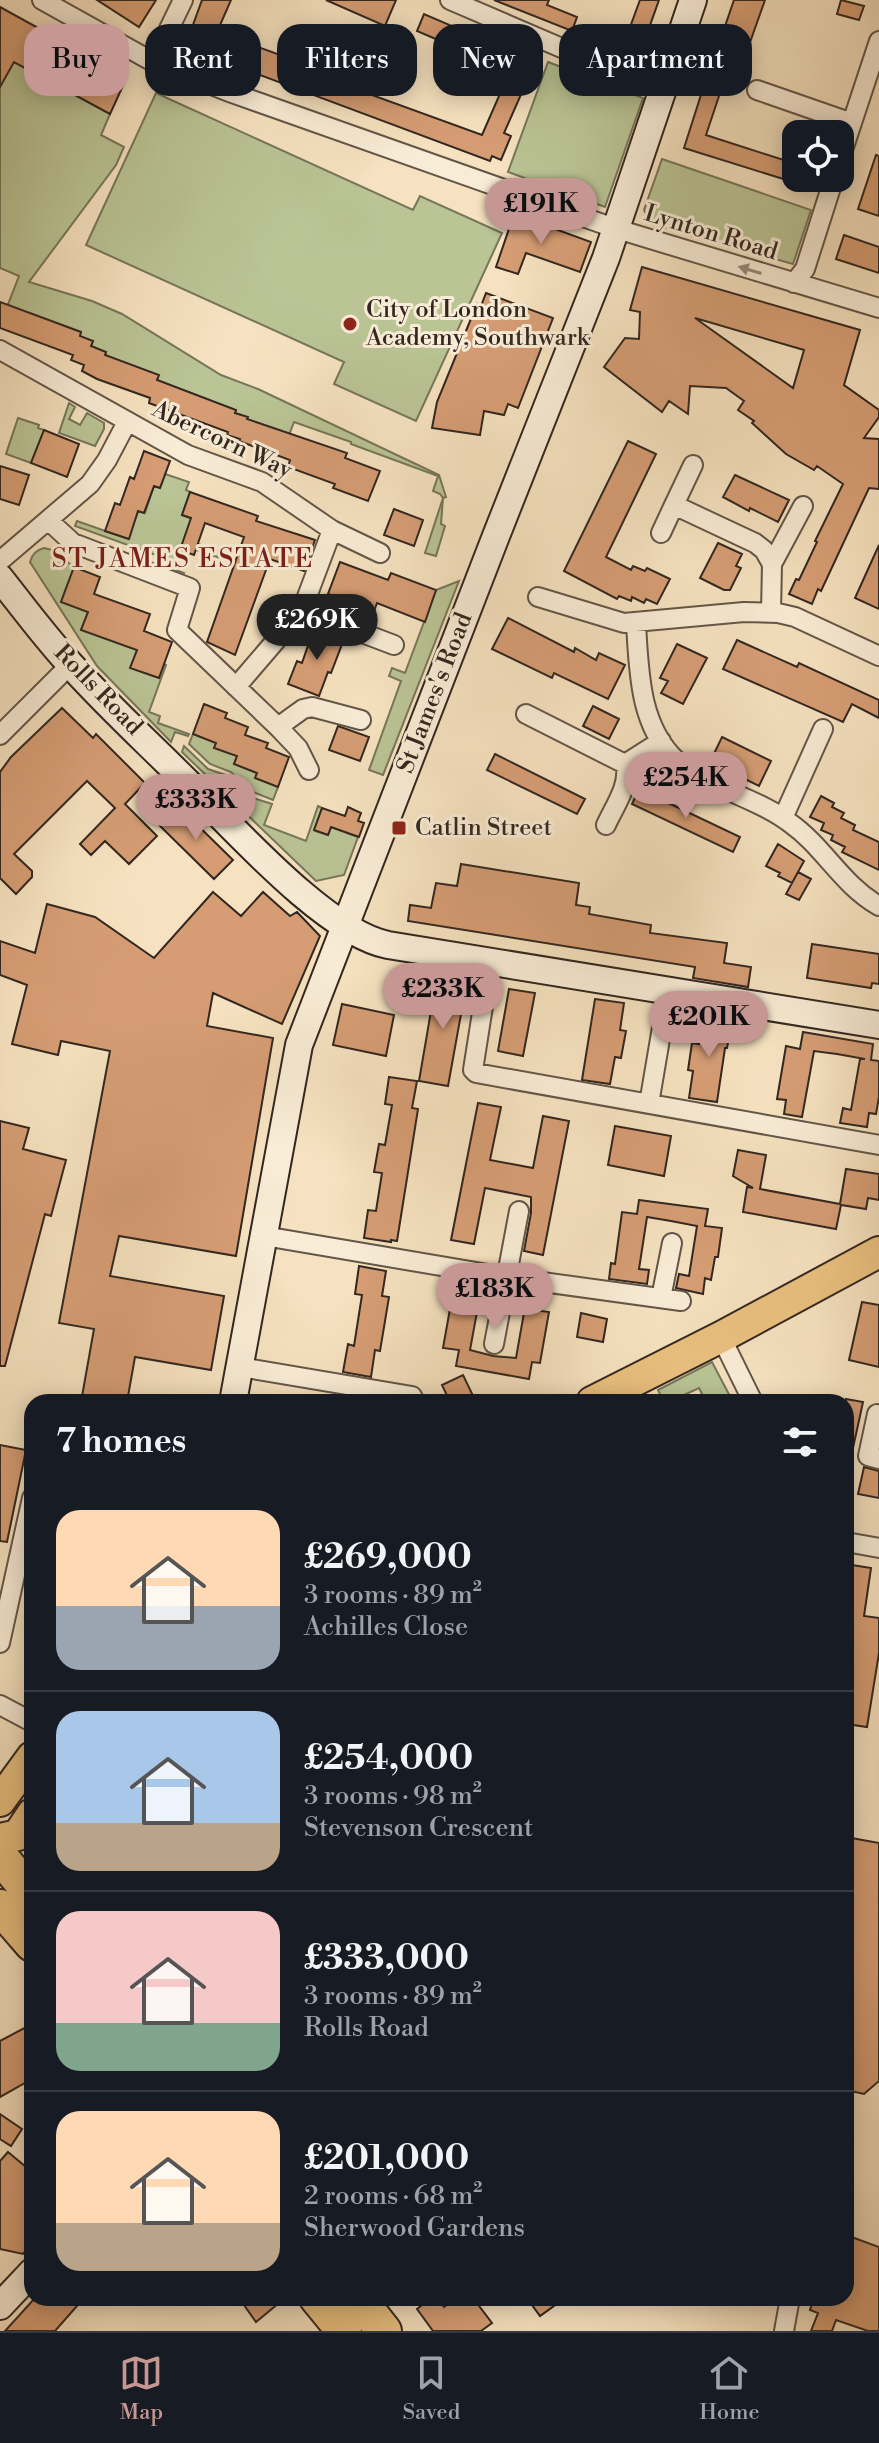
<!DOCTYPE html>
<html lang="en">
<head>
<meta charset="utf-8">
<style>
  body { margin:0; font-family:"Libre Bodoni",serif; background:#242831; color:#f1f3f6; height:100vh; display:flex; flex-direction:column; font-size:30px; white-space:nowrap }
  * { box-sizing:border-box; margin:0 }
  p { font-size:26px; color:#9ea1a6 }
  .icon { flex:none; width:44px; height:44px; fill:none; stroke:currentColor; stroke-width:2; stroke-linecap:round; stroke-linejoin:round }
  .map { position:relative; flex:1; overflow:hidden }
  .drawer { position:absolute; left:24px; top:1394px; width:830px; height:912px; display:flex; flex-direction:column; background:#171b24; border-radius:24px; box-shadow:0 4px 20px #0003 }
  .drawer>* { flex:none }
  .guide { position:absolute; left:24px; top:24px; width:832px; height:72px; display:flex; gap:16px }
  .buttons { position:absolute; left:782px; top:120px; display:grid; gap:16px }
  .buttons a { display:grid; place-items:center; width:72px; height:72px; border-radius:16px; background:#171b24; box-shadow:0 4px 20px #0003; font-size:40px }
  .price { position:absolute; translate:-50% -68px; padding:0 18px; border-radius:28px; background:#c59692; color:#111; font-size:26px; line-height:52px; filter:drop-shadow(0 2px 4px #0008) }
  .price::after { content:''; position:absolute; left:50%; top:48px; width:24px; height:18px; margin-left:-12px; background:inherit; clip-path:polygon(0 0,100% 0,50% 100%) }
  .price.current { background:#222; color:#fff }
  ul { padding:0; list-style:none }
  li { display:flex; align-items:center; gap:24px; height:200px; padding:0 32px }
  li+li { border-top:2px solid #363941 }
  li span { display:grid; place-items:center; flex:none; width:224px; height:160px; border-radius:24px; color:#555 }
  li>.icon { margin-inline-start:auto }
  span .icon { width:96px; height:96px; fill:#fffc; stroke-width:1 }
  li b { font-size:34px }
  h2 { display:flex; justify-content:space-between; align-items:center; height:96px; padding:0 32px; font-size:34px }
  .chip { padding:0 28px; border-radius:24px; background:#171b24; box-shadow:0 4px 20px #0003; font-size:28px; line-height:72px }
  .chip.current { background:#c59692; color:#111 }
  .menu { display:flex; justify-content:space-around; align-items:center; height:112px; border-top:2px solid #363941; background:#171b24; font-size:22px; color:#9ea1a6 }
  .menu a { display:grid; justify-items:center; gap:4px }
  .menu .current { color:#c59692 }
  .map>svg:first-child { display:block }
  .green { fill:#bac495; stroke:#76765a; stroke-width:2 }
  .building { fill:#d69d74; stroke:#322720; stroke-width:2; fill-rule:evenodd }
  .lines { fill:none; stroke-linecap:round; stroke-linejoin:round }
  .street-casing { stroke:#635648; stroke-width:22 }
  .secondary-casing { stroke:#322720; stroke-width:30 }
  .primary-casing { stroke:#322720; stroke-width:34 }
  .highway-casing { stroke:#322720; stroke-width:38 }
  .street { stroke:#f9ecd6; stroke-width:18 }
  .secondary { stroke:#f9ecd6; stroke-width:26 }
  .primary { stroke:#ebc180; stroke-width:30 }
  .highway { stroke:#ebc180; stroke-width:34 }
  .oneway { fill:#968a7b }
  .poi-dot { fill:#8f2418; stroke:#f9ecd6; stroke-width:3 }
  .labels { text-anchor:middle; dominant-baseline:central; stroke-width:6; stroke-linejoin:round; paint-order:stroke }
  .street-label { font-size:24px; fill:#322720; stroke:#f9ecd6 }
  .poi-label { font-size:24px; fill:#322720; stroke:#f9ecd6; text-anchor:start }
  .neighbourhood-label { font-size:26px; letter-spacing:2px; fill:#7a1f14; stroke:#f9ecd6 }
</style>
</head>
<body>
<div class="map">
<svg width="879" height="2331" viewBox="0 0 879 2331">
  <rect width="100%" height="100%" fill="#f6e2c0"/>
  <filter id="stains"><feTurbulence type="fractalNoise" baseFrequency=".0025" numOctaves="4"/><feColorMatrix values="0 0 0 0 .2 0 0 0 0 .09 0 0 0 0 .02 0 0 0 .5 -.17"/></filter>
  <radialGradient id="worn" r=".72"><stop offset=".6" stop-color="#630" stop-opacity="0"/><stop offset="1" stop-color="#630" stop-opacity=".3"/></radialGradient>
  <!-- green -->
  <path class="green" d="M24 43 110 114 101 135 124 147 116 165 29 282 92 301 122 314 221 375 258 389 439 475 446 497 443 498 441 524 445 526 436 556 425 553 443 498 440 494 433 491 438 476 351 444V442L294 422 289 435 247 420V417L235 413 236 410 157 380 105 355 106 352 91 346 93 341 0 325 19 276 0 268V54Z
    M548 62 643 98 605 207 508 172Z
    M156 93 413 210 420 196 502 233 416 421 334 384 344 362 86 245Z
    M662 159 811 210 793 264 651 224 644 210Z
    M69 403 75 407 69 419 80 425 87 413 104 423V429L95 446 59 433Z
    M18 418 39 425 38 428 44 430 31 463 6 454Z
    M165 474 189 482 186 490 190 492 182 515 195 520 188 540 225 554 223 559 182 545 173 569 184 573 181 577 163 572 167 559 75 526 77 521 128 539 138 511 145 513 154 486 160 488Z
    M44 548 52 550 74 567 61 602 88 612 81 630 137 650 131 668 159 678 164 664 166 665 149 712 160 716 158 723 189 734 188 736 175 732 171 742 97 666 30 562C32 554 36 550 44 548Z
    M459 581 383 775 369 770 401 681 389 676 392 668 405 673 436 590Z
    M193 734 216 743 214 748 237 756 234 764 257 773 256 778 278 787 273 800 253 792 231 772 210 764 189 744Z
    M184 746 208 769 229 776 250 797 272 804 264 825 306 841 318 806 322 808 315 831 328 835 331 827 358 837 344 875 316 881 182 752Z
    M712 1362 733 1402H706L699 1388 675 1399 676 1402H664L658 1390Z"/>
  <!-- building -->
  <path class="building" d="M97 0H156L139 27Z
    M202 0H231L217 32 338 76 336 82 482 135 510 71 417 31 424 14 524 57 523 60 534 65 504 133 511 136 501 160 492 156 490 161 185 47Z
    M326 0H396L385 26Z
    M494 0H549L547 5 577 17 572 31Z
    M640 0H659L649 28 633 60 591 44 597 27 626 38Z
    M734 0H765L748 48 721 38Z
    M841 0 864 6 859 20 837 14Z
    M0 7 127 77 110 114 14 62 0 87Z
    M707 76 724 81 706 135 796 164V183L684 148Z
    M876 155 879 156V216L858 209Z
    M514 214 591 242 580 272 526 253 518 274 496 267Z
    M844 235 879 247V273L836 259Z
    M642 267 860 330 844 385 879 410V417L864 438 879 439V489L869 488 821 591 818 589 812 604 789 594 796 579 799 580 817 542 815 541 843 484 817 466 814 470 786 454 752 423 754 421 738 410 744 401 726 388 690 386 688 414 669 401 662 412 604 367 625 338 639 339 640 312 630 310ZM695 318 804 350 793 388Z
    M486 293 553 318 518 408 508 404 504 415 484 411 480 435 432 428 437 402 477 304 481 306Z
    M0 302 81 332 80 336 93 341 91 346 106 352 105 355 159 375 157 380 236 410 235 413 248 417 247 419 347 453 345 458 380 471 368 501 333 488 335 484 288 467 290 460 239 441 240 439 227 435 228 432 149 403 150 398 97 379 82 371 84 365 71 360 73 355 0 328Z
    M44 430 79 444 67 477 31 463Z
    M628 441 656 454 606 557 631 570 633 566 645 571 647 568 670 579 657 604 646 599 644 603 632 597 631 601 619 596 617 599 564 571Z
    M144 451 170 461 160 488 154 486 144 513 138 511 129 539 105 531 115 503 120 505 130 477 134 479Z
    M0 466 29 475 19 505 0 499Z
    M735 475 789 500 778 522 750 508 749 511 723 497Z
    M190 492 258 516 256 521 315 540 304 571 270 559 235 655 207 642 244 537 205 523 194 555 180 550 191 518 182 515Z
    M394 509 423 520 414 546 384 535Z
    M718 543 742 554 736 566 741 568 730 590H724L700 578Z
    M879 545V609L855 598Z
    M340 562 388 580 391 573 436 590 425 622 377 603 374 611 328 594Z
    M74 567 100 577 94 594 150 614 144 631 172 642 159 678 130 668 137 650 81 630 88 612 61 602Z
    M508 618 574 652 575 648 596 660 599 653 625 665 608 699 554 673 552 678 492 649Z
    M314 628 344 639 331 673 328 672 319 696 288 684 297 661 302 663Z
    M737 640 797 667 799 663 879 700V718L852 704 843 722 723 669Z
    M677 644 707 658 683 704 661 693 668 681 660 678Z
    M204 704 227 713 225 718 248 727 245 735 268 743 266 748 289 757 278 787 255 778 257 773 234 764 237 756 214 748 216 743 193 734Z
    M593 706 619 719 609 739 583 726Z
    M62 708 93 738 96 734 145 783 125 804 157 836 129 864 105 841 91 855 80 844 115 808 87 781 14 854 32 871V877L16 894 0 878V772L11 757Z
    M338 726 369 737 360 761 329 750Z
    M722 737 771 761 759 786 710 762Z
    M495 754 585 799 577 814 487 770Z
    M639 789 740 837 733 852 632 804Z
    M821 796 834 803 832 807 844 813 841 818 855 825 853 830 879 842V870L842 852 845 847 831 840 833 835 821 830 824 823 810 817Z
    M177 805 233 860 214 879 158 824Z
    M348 807 361 813 358 821 364 823 359 837 331 827 328 835 314 830 322 808 345 816Z
    M778 844 804 861 798 872 811 879 799 900 786 894 798 872 792 883 778 876 780 873 766 866Z
    M461 864 579 883 576 905 590 907 589 914 651 925 650 933 727 943 724 963 751 967 748 987 693 978 695 967 408 921 410 905 431 908 436 883 457 886Z
    M213 892 241 916 263 892 290 916 297 912 320 936 282 1024 213 993 207 1026 273 1038 236 1256 119 1236 110 1276 224 1296 211 1370 135 1357 127 1402H81L94 1329 59 1323 110 1051 61 1041 58 1055 12 1044 27 985 0 975V941L35 953 47 904 95 917 154 958Z
    M812 944 879 954V984L872 983 871 988 807 978Z
    M437 976 467 981 448 1086 419 1081Z
    M509 989 535 993 523 1056 498 1051Z
    M595 999 624 1003 620 1030 626 1031 621 1058 615 1057 610 1084 582 1080Z
    M342 1004 394 1015 386 1056 333 1045Z
    M703 1016 732 1021 727 1048H725L717 1102 689 1098 693 1071 688 1070 692 1043 699 1044Z
    M803 1032 873 1044 871 1060 879 1061V1097L876 1114 869 1113 867 1127 840 1123 843 1108 851 1110 860 1059H865L837 1054 814 1051 802 1117 784 1114 786 1100 777 1099 786 1046 800 1049Z
    M389 1077 417 1081 412 1108 418 1109 397 1241 391 1240V1242L364 1238 368 1210 376 1211 382 1173 374 1172 379 1144 385 1145 392 1105 385 1104Z
    M478 1103 501 1107 490 1160 533 1168 543 1116 569 1121 543 1255 524 1251 531 1213V1197L485 1188 474 1244 451 1240Z
    M0 1121 29 1128 23 1149 66 1160 51 1216 45 1214 5 1366H0Z
    M615 1126 671 1136 664 1176 608 1165Z
    M738 1150 766 1155 760 1189 840 1204 846 1169 879 1174V1200L868 1198 866 1209 841 1205 836 1229 743 1212 747 1187 753 1188 733 1176Z
    M639 1200 708 1209 705 1226 722 1228 718 1257H715L711 1280 705 1278 703 1294 676 1288 679 1274 689 1276 697 1226 671 1221 647 1217 639 1269 649 1270 647 1284 609 1279 611 1263 615 1264 622 1212 637 1214Z
    M359 1266 386 1271 382 1296 389 1297 380 1351 375 1350 371 1377 343 1372 348 1344 354 1346 362 1295 355 1294Z
    M455 1281 493 1287 490 1303 479 1301 470 1350 493 1356 516 1358 525 1307 514 1305 516 1291 544 1295 541 1311 549 1312 540 1363 532 1362 529 1379 456 1366 459 1350 443 1348Z
    M862 1302 879 1305V1367L849 1360Z
    M581 1313 607 1319 603 1342 577 1337Z
    M463 1375 476 1402H450L442 1385Z
    M846 1399 863 1402 853 1448H846Z
    M0 1445 26 1450 7 1542 0 1541Z
    M864 1467 879 1471V1498L858 1494Z
    M846 1564 871 1568 864 1616 879 1618V1653L867 1727 846 1724Z
    M846 1837 879 1843V2081L864 2094 846 2090V1941H848L850 1903 846 1902Z
    M32 2024V2079L0 2097V2041Z
    M0 2114 22 2129 11 2146 0 2139Z
    M8 2152 32 2172V2241L23 2254 0 2249V2161Z
    M846 2235 879 2247V2331H868L836 2320 832 2331H811L818 2313 810 2310 814 2298H846Z
    M35 2298H84L55 2331H5Z
    M239 2298H285L256 2322Z
    M431 2298H437L444 2307 457 2298H473L492 2323 481 2331H433L417 2309Z
    M527 2298H565L540 2316Z"/>
  <g class="lines">
    <!-- street casing -->
    <g class="street-casing">
      <path id="street" d="M42 0 153 62 232 93 617 229 879 308
        M450 0 578 55 663 85
        M153 62 183 0
        M757 90 852 123
        M840 159 879 41
        M794 283 805 269 834 178
        M0 350 188 455 262 482 332 530 380 553
        M693 465 674 505 755 543 764 550 772 564
        M49 521 73 543 190 588 177 630 278 727 298 748 309 770
        M661 533 674 505
        M0 561 90 484 107 460 127 422
        M538 597 624 623 744 612 778 613 795 617 879 656
        M302 610 394 645
        M771 612 772 564 803 506
        M636 624C639 671 639 726 677 761 690 773 709 781 725 789 746 799 771 808 790 823 824 847 841 884 879 906
        M236 687 302 610 332 530
        M526 714 625 764
        M278 727 303 709 312 707 361 720
        M0 735 70 665
        M783 818 823 729
        M606 825C614 807 631 784 625 764L661 741
        M484 1000 473 1070 476 1073 879 1145
        M649 1104 668 992
        M264 1236 506 1277 681 1301
        M661 1298 672 1243
        M721 1337 753 1402
        M494 1344 519 1211
        M240 1367 412 1396 415 1402
        M877 1414 868 1456 879 1459
        M846 1542 879 1548
        M0 1643 32 1498
        M0 1705 32 1722
        M784 2331 790 2298"/>
    </g>
    <!-- secondary casing -->
    <g class="secondary-casing">
      <path id="secondary" d="M0 578C23 607 45 637 70 664 110 709 156 750 199 794 242 837 330 934 388 945L879 1025
        M233 1402 299 1045 496 536 606 258 693 0
        M0 2306 32 2272"/>
    </g>
    <!-- primary casing -->
    <g class="primary-casing">
      <path id="primary" d="M592 1402 721 1337 879 1252
        M0 1801 32 1757
        M0 1839 18 1835 32 1814"/>
    </g>
    <!-- highway casing -->
    <g class="highway-casing">
      <path id="highway" d="M0 1856 32 1895
        M0 1907 32 1944
        M317 2298 344 2331
        M358 2298 384 2331"/>
    </g>
    <!-- street -->
    <use href="#street" class="street"/>
    <!-- secondary -->
    <use href="#secondary" class="secondary"/>
    <!-- primary -->
    <use href="#primary" class="primary"/>
    <!-- highway -->
    <use href="#highway" class="highway"/>
  </g>
  <!-- one-way arrows -->
  <defs><path id="oneway-solid" d="M-6-.8H1V-3.2L6.5 0L1 3.2V.8H-6Z" transform="scale(2)"/></defs>
  <use class="oneway" href="#oneway-solid" transform="translate(750 270) rotate(-163)"/>
  <!-- markers -->
  <g class="poi-dot">
    <circle cx="350" cy="324" r="8"/>
    <rect x="391" y="820" width="16" height="16" rx="4"/>
  </g>
  <g class="labels">
    <!-- street labels -->
    <g class="street-label">
      <text transform="translate(711 233) rotate(17)">Lynton Road</text>
      <text transform="translate(222 440) rotate(25)">Abercorn Way</text>
      <text transform="translate(98 690) rotate(46)">Rolls Road</text>
      <text transform="translate(435 693) rotate(-69)">St James's Road</text>
    </g>
    <!-- poi labels -->
    <g class="poi-label">
      <text x="366" y="310">City of London<tspan x="366" dy="28">Academy, Southwark</tspan></text>
      <text x="415" y="828">Catlin Street</text>
    </g>
    <!-- neighbourhood labels -->
    <g class="neighbourhood-label">
      <text x="183" y="559">ST JAMES ESTATE</text>
    </g>
  </g>
  <rect width="100%" height="100%" filter="url(#stains)"/>
  <rect width="100%" height="100%" fill="url(#worn)"/>
</svg>
<div class="buttons">
<a><svg class="icon" aria-label="locate" viewBox="0 0 24 24"><circle cx="12" cy="12" r="6"/><path d="M12 2v4M12 18v4M2 12h4M18 12h4"/></svg></a>
</div>
<b class="price" style="left:541px;top:246px">£191K</b>
<b class="price current" style="left:317px;top:662px">£269K</b>
<b class="price" style="left:686px;top:820px">£254K</b>
<b class="price" style="left:196px;top:842px">£333K</b>
<b class="price" style="left:443px;top:1031px">£233K</b>
<b class="price" style="left:709px;top:1059px">£201K</b>
<b class="price" style="left:495px;top:1331px">£183K</b>
<div class="guide">
<a class="chip current">Buy</a>
<a class="chip">Rent</a>
<a class="chip">Filters</a>
<a class="chip">New</a>
<a class="chip">Apartment</a>
</div>
<section class="drawer">
<h2>7 homes<svg class="icon" aria-label="filters" viewBox="0 0 24 24"><path d="M4 7h16M4 17h16"/><circle cx="9" cy="7" r="2"/><circle cx="15" cy="17" r="2"/></svg></h2>
<ul>
<li><span style="background:linear-gradient(#ffd9b3 60%,#9aa5b1 0)"><svg class="icon" aria-label="home" viewBox="0 0 24 24"><path d="M3 11l9-7 9 7M6 9v11h12V9"/></svg></span><div><b>£269,000</b><p>3 rooms · 89 m²</p><p>Achilles Close</p></div></li>
<li><span style="background:linear-gradient(#a9c7e8 70%,#b9a48a 0)"><svg class="icon" aria-label="home" viewBox="0 0 24 24"><path d="M3 11l9-7 9 7M6 9v11h12V9"/></svg></span><div><b>£254,000</b><p>3 rooms · 98 m²</p><p>Stevenson Crescent</p></div></li>
<li><span style="background:linear-gradient(#f6c9c9 70%,#7fa58c 0)"><svg class="icon" aria-label="home" viewBox="0 0 24 24"><path d="M3 11l9-7 9 7M6 9v11h12V9"/></svg></span><div><b>£333,000</b><p>3 rooms · 89 m²</p><p>Rolls Road</p></div></li>
<li><span style="background:linear-gradient(#ffd9b3 70%,#b9a48a 0)"><svg class="icon" aria-label="home" viewBox="0 0 24 24"><path d="M3 11l9-7 9 7M6 9v11h12V9"/></svg></span><div><b>£201,000</b><p>2 rooms · 68 m²</p><p>Sherwood Gardens</p></div></li>
</ul>
</section>
</div>
<nav class="menu">
<a class="current"><svg class="icon" aria-label="map" viewBox="0 0 24 24"><path d="M3 6l6-2 6 2 6-2v14l-6 2-6-2-6 2zM9 4v14M15 6v14"/></svg>Map</a>
<a><svg class="icon" aria-label="saved" viewBox="0 0 24 24"><path d="M7 4h10v16l-5-4-5 4z"/></svg>Saved</a>
<a><svg class="icon" aria-label="home" viewBox="0 0 24 24"><path d="M3 11l9-7 9 7M6 9v11h12V9"/></svg>Home</a>
</nav>
</body>
</html>
